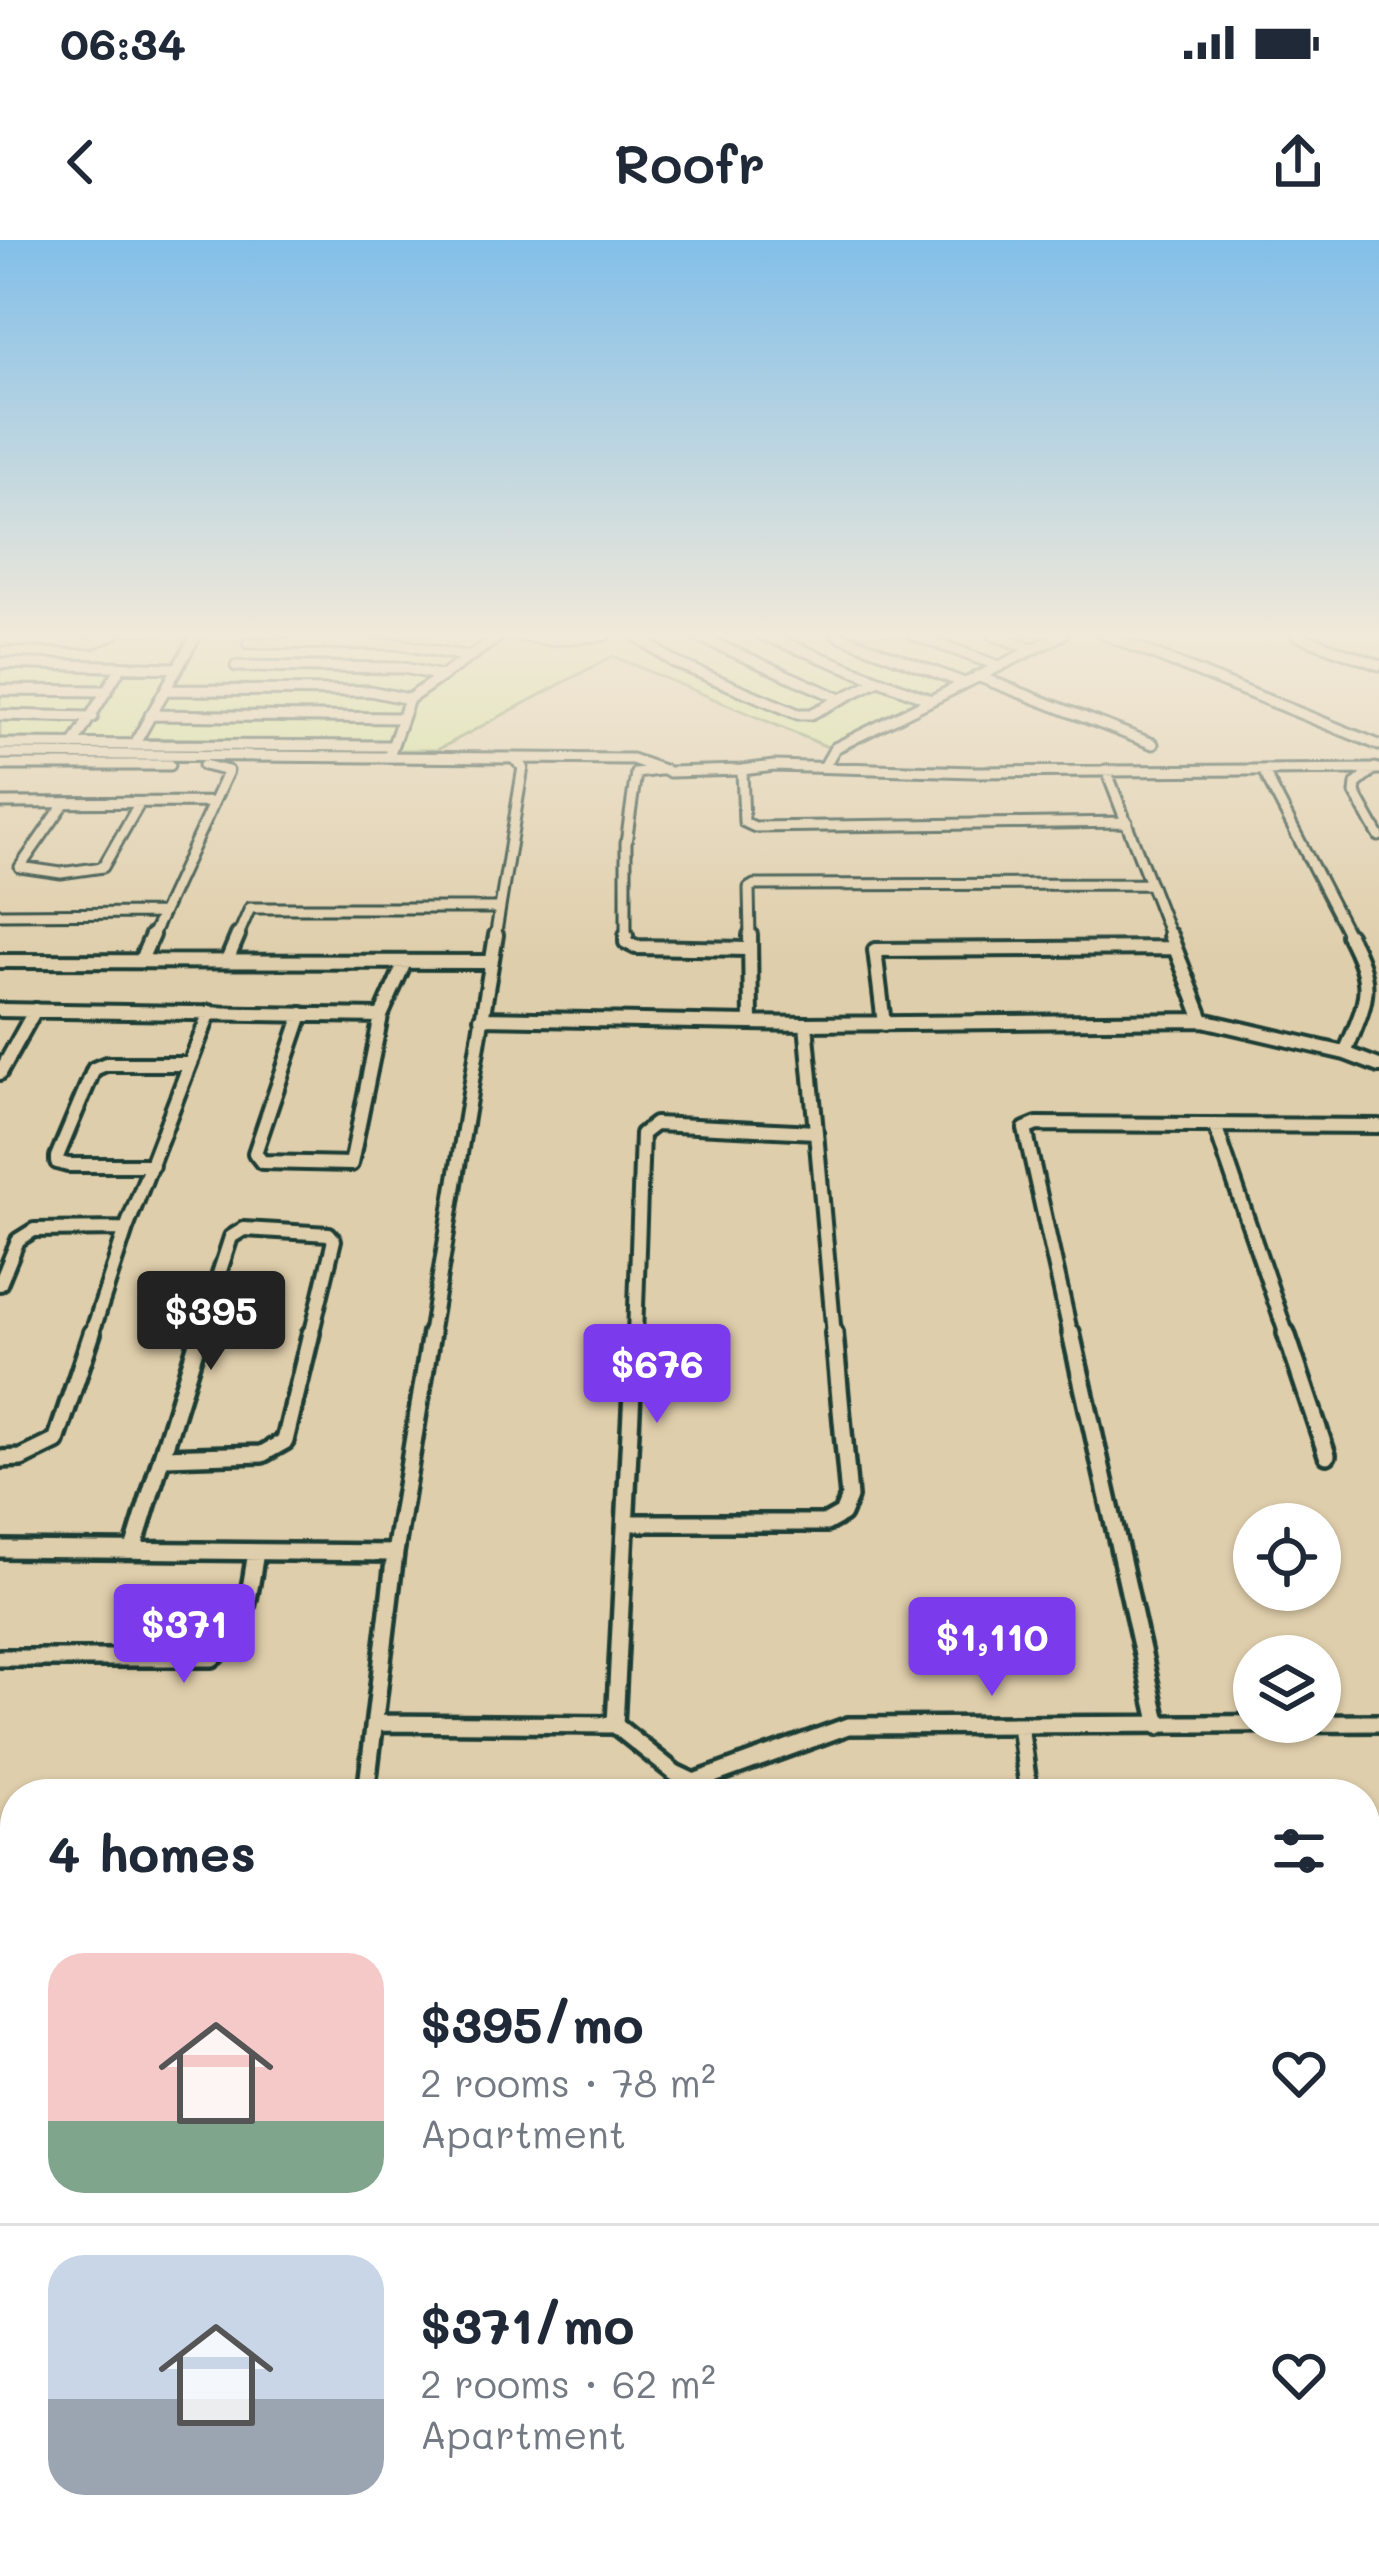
<!DOCTYPE html>
<html lang="en">
<head>
<meta charset="utf-8">
<style>
  body { margin:0; font-family:Mali,sans-serif; background:#f6f6f7; color:#1f2937; height:100vh; display:flex; flex-direction:column; font-size:45px; white-space:nowrap }
  * { box-sizing:border-box; margin:0 }
  p { font-size:39px; color:#747a83 }
  .icon { flex:none; width:66px; height:66px; fill:none; stroke:currentColor; stroke-width:2; stroke-linecap:round; stroke-linejoin:round }
  .map { position:relative; flex:1; overflow:hidden }
  .details { position:absolute; left:0px; top:1539px; width:1380px; height:771px; display:flex; flex-direction:column; background:#fff; border-radius:48px 48px 0 0; box-shadow:0 3px 9px #0004 }
  .details>* { flex:none }
  .tools { position:absolute; left:1233px; top:1263px; display:grid; gap:24px }
  .tools a { display:grid; place-items:center; width:108px; height:108px; border-radius:50%; background:#fff; box-shadow:0 3px 9px #0004; font-size:60px }
  .price { position:absolute; translate:-50% -102px; padding:0 27px; border-radius:12px; background:#7c3aed; color:#fff; font-size:39px; line-height:78px; filter:drop-shadow(0 3px 6px #0008) }
  .price::after { content:''; position:absolute; left:50%; top:72px; width:36px; height:27px; margin-left:-18px; background:inherit; clip-path:polygon(0 0,100% 0,50% 100%) }
  .price.current { background:#222; color:#fff }
  ul { padding:0; list-style:none }
  li { display:flex; align-items:center; gap:36px; height:300px; padding:0 48px }
  li+li { border-top:3px solid #e0e1e3 }
  li span { display:grid; place-items:center; flex:none; width:336px; height:240px; border-radius:36px; color:#555 }
  li>.icon { margin-inline-start:auto }
  span .icon { width:144px; height:144px; fill:#fffc; stroke-width:1 }
  li b { font-size:51px }
  h2 { display:flex; justify-content:space-between; align-items:center; height:144px; padding:0 48px; font-size:51px }
  .status { display:flex; justify-content:space-between; align-items:center; height:84px; padding:0 60px; background:#fff; direction:ltr }
  .status svg { height:33px; fill:currentColor }
  header { display:flex; justify-content:space-between; align-items:center; height:156px; padding:0 48px; background:#fff; font-size:54px; font-weight:600 }
  .map>svg:first-child { display:block }
  .green { fill:#d0e296; stroke:#789065; stroke-width:3 }
  .lines { fill:none; stroke-linecap:round; stroke-linejoin:round }
  .minor-far3-casing { stroke:#1f3d34; stroke-width:15 }
  .minor-far2-casing { stroke:#1f3d34; stroke-width:20 }
  .minor-far1-casing { stroke:#1f3d34; stroke-width:24 }
  .minor-casing { stroke:#1f3d34; stroke-width:28 }
  .minor-far3 { stroke:#dfceab; stroke-width:9 }
  .minor-far2 { stroke:#dfceab; stroke-width:12 }
  .minor-far1 { stroke:#dfceab; stroke-width:15 }
  .minor { stroke:#dfceab; stroke-width:20 }
</style>
</head>
<body>
<div class="status"><b>06:34</b><svg viewBox="0 0 49 12"><path d="M0 12V9h3v3zM5 12V6h3v6zM10 12V3h3v9zM15 12V0h3v12zM26 1h20v11H26zM47 4h2v5h-2z"/></svg></div>
<header><svg class="icon" aria-label="back" viewBox="0 0 24 24"><path d="M15 5l-7 7 7 7"/></svg>Roofr<svg class="icon" aria-label="share" viewBox="0 0 24 24"><path d="M12 15V3M7 8l5-5 5 5M5 13v7h14v-7"/></svg></header>
<div class="map">
<svg width="1379" height="2309" viewBox="0 0 1379 2309">
  <rect width="100%" height="100%" fill="#dfceab"/>
  <filter id="ink" filterUnits="userSpaceOnUse"><feTurbulence type="fractalNoise" baseFrequency=".00833" numOctaves="2"/><feDisplacementMap in="SourceGraphic" scale="24" xChannelSelector="R" yChannelSelector="G"/><feConvolveMatrix kernelMatrix="1 2 1 2 8 2 1 2 1" color-interpolation-filters="sRGB"/></filter>
  <g filter="url(#ink)">
    <!-- green -->
    <path class="green" d="M0 395H1068L837 511 613 416 437 510H0Z"/>
    <g class="lines">
      <!-- minor-far3 casing -->
      <g class="minor-far3-casing">
        <path id="minor-far3" d="M519 395 551 400 606 395
          M635 395 674 422 798 474H811L879 440 931 460
          M695 395 841 459
          M763 395 879 440
          M837 395 964 443
          M914 395 999 426
          M994 395 1032 409
          M1106 395 1379 505
          M1296 395 1379 425
          M2 400 92 403 112 395
          M248 403 398 404 469 417
          M0 423 177 428
          M236 426 404 428 442 436
          M977 436 1153 504
          M0 450 107 451
          M166 450 370 451 409 459
          M0 475 93 477
          M150 475 400 478
          M0 504 391 506
          M73 505 121 427
          M134 505 196 395
          M390 513 409 459 501 395
          M0 514 513 518 523 527 495 698
          M513 518 632 519 669 532 742 530
          M0 525H170
          M824 527 835 508 1062 395
          M1375 528 1356 544 1355 553 1379 596
          M1106 530 1171 698
          M1263 530 1350 698
          M0 563 213 562
          M64 564 20 627 61 633 103 627 139 564
          M1127 582 755 587 744 582 742 530 774 526 974 532 1379 529
          M0 674 161 673
          M151 698 228 531 204 525
          M237 698 250 668H499
          M626 698V603L636 533 659 530
          M750 698 749 648 754 645 1149 644"/>
      </g>
      <!-- minor-far2 casing -->
      <g class="minor-far2-casing">
        <path id="minor-far2" d="M626 695V702L636 707 747 709
          M750 695 751 783
          M141 720 152 695
          M0 721 490 722
          M227 721 238 695
          M0 770 381 776 405 722
          M302 774 255 913 262 922 351 924 381 776
          M481 778 806 784 1203 780 1170 695
          M1203 780 1345 813 1379 826
          M884 784 875 710 1173 708
          M1345 813C1367 759 1376 748 1348 695
          M0 833 35 770
          M1215 885 1287 1096
          M816 892 834 1096
          M152 925H68L57 922V917L94 829 106 824H190
          M0 1044 18 1000 34 990 126 989
          M91 1096 126 989 210 772
          M199 1096 231 997 244 989 329 994 334 1000 311 1096
          M430 1096 496 695
          M635 1096 642 894 655 884 816 892 806 784
          M1071 1096 1025 889 1037 884 1379 886"/>
      </g>
      <!-- minor-far1 casing -->
      <g class="minor-far1-casing">
        <path id="minor-far1" d="M1071 1093 1159 1486
          M1286 1093 1327 1215
          M165 1217 262 1214 285 1201 311 1093
          M0 1219 21 1218 56 1201 92 1093
          M629 1283H826L842 1274 849 1257 834 1093
          M0 1309 395 1313
          M133 1310 200 1093
          M0 1418H212C248 1393 249 1352 256 1312
          M378 1483 615 1485 635 1093
          M615 1485 675 1533 694 1542 848 1486 1379 1483
          M1020 1485 1029 1554
          M366 1554 395 1313 431 1093"/>
      </g>
      <!-- minor casing -->
      <g class="minor-casing">
        <path id="minor" d="M0 1989 15 1976
          M1365 2240 1379 2218
          M928 2309 939 2295
          M1322 2309 1331 2295"/>
      </g>
      <!-- minor-far3 -->
      <use href="#minor-far3" class="minor-far3"/>
      <!-- minor-far2 -->
      <use href="#minor-far2" class="minor-far2"/>
      <!-- minor-far1 -->
      <use href="#minor-far1" class="minor-far1"/>
      <!-- minor -->
      <use href="#minor" class="minor"/>
    </g>
  </g>
  <!-- sky -->
  <linearGradient id="sky" x2="0" y2="1"><stop stop-color="#82bfe9"/><stop offset="0.55" stop-color="#f1e9d9"/><stop offset="1" stop-color="#f1e9d9" stop-opacity="0"/></linearGradient>
  <rect width="1379" height="718" fill="url(#sky)"/>
</svg>
<div class="tools">
<a><svg class="icon" aria-label="locate" viewBox="0 0 24 24"><circle cx="12" cy="12" r="6"/><path d="M12 2v4M12 18v4M2 12h4M18 12h4"/></svg></a>
<a><svg class="icon" aria-label="layers" viewBox="0 0 24 24"><path d="M12 4l9 5-9 5-9-5zM3 14l9 5 9-5"/></svg></a>
</div>
<b class="price current" style="left:211px;top:1133px">$395</b>
<b class="price" style="left:657px;top:1186px">$676</b>
<b class="price" style="left:184px;top:1446px">$371</b>
<b class="price" style="left:992px;top:1459px">$1,110</b>
<section class="details">
<h2>4 homes<svg class="icon" aria-label="filters" viewBox="0 0 24 24"><path d="M4 7h16M4 17h16"/><circle cx="9" cy="7" r="2"/><circle cx="15" cy="17" r="2"/></svg></h2>
<ul>
<li><span style="background:linear-gradient(#f6c9c9 70%,#7fa58c 0)"><svg class="icon" aria-label="home" viewBox="0 0 24 24"><path d="M3 11l9-7 9 7M6 9v11h12V9"/></svg></span><div><b>$395/mo</b><p>2 rooms · 78 m²</p><p>Apartment</p></div><svg class="icon" aria-label="heart" viewBox="0 0 24 24"><path d="M12 20l-8-8c-3-5 5-10 8-4 3-6 11-1 8 4z"/></svg></li>
<li><span style="background:linear-gradient(#c9d6e8 60%,#9aa5b1 0)"><svg class="icon" aria-label="home" viewBox="0 0 24 24"><path d="M3 11l9-7 9 7M6 9v11h12V9"/></svg></span><div><b>$371/mo</b><p>2 rooms · 62 m²</p><p>Apartment</p></div><svg class="icon" aria-label="heart" viewBox="0 0 24 24"><path d="M12 20l-8-8c-3-5 5-10 8-4 3-6 11-1 8 4z"/></svg></li>
</ul>
</section>
</div>
</body>
</html>
